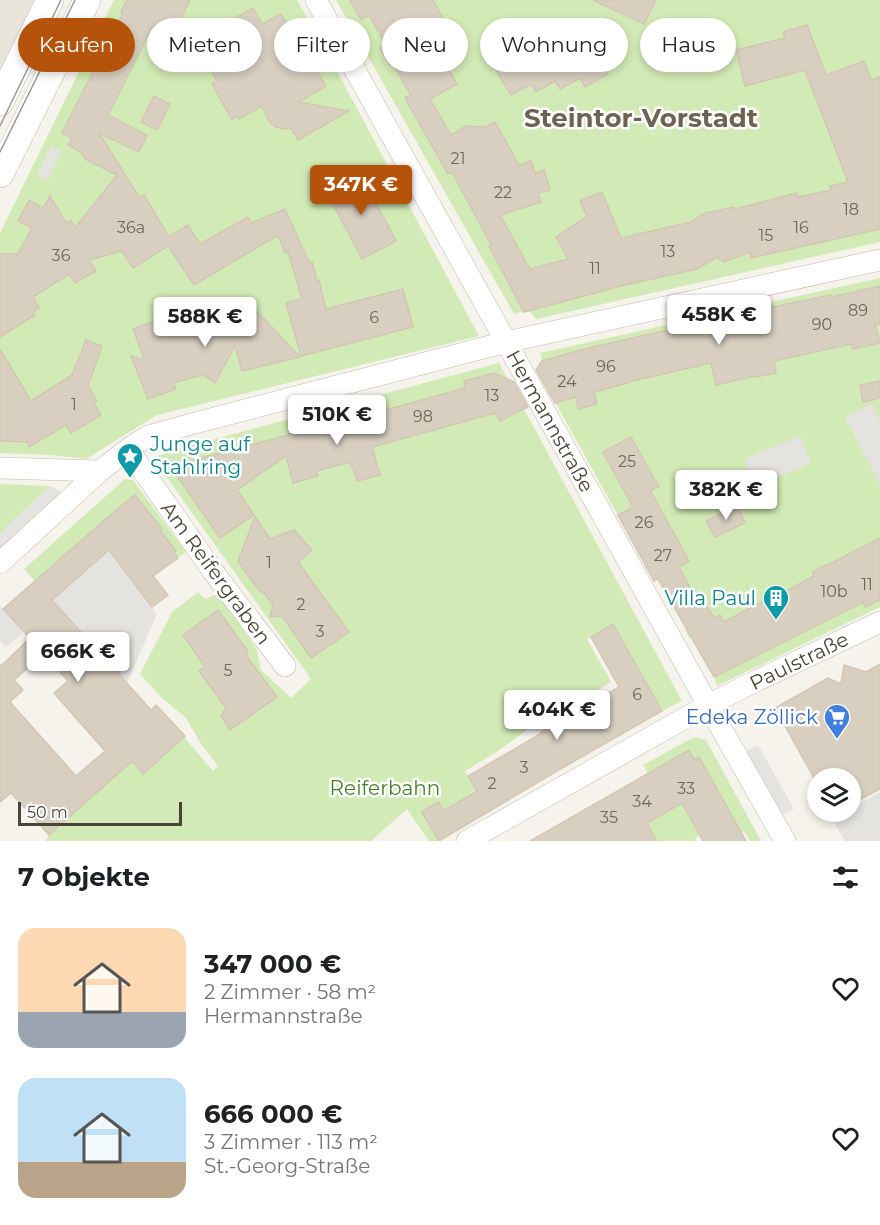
<!DOCTYPE html>
<html lang="de">
<head>
<meta charset="utf-8">
<style>
  body { margin:0; font-family:Montserrat,sans-serif; background:#f2f2f2; color:#202124; height:100vh; display:flex; flex-direction:column; font-size:22px; white-space:nowrap }
  * { box-sizing:border-box; margin:0 }
  p { font-size:20px; color:#757577 }
  .icon { flex:none; width:33px; height:33px; fill:none; stroke:currentColor; stroke-width:2; stroke-linecap:round; stroke-linejoin:round }
  .map { position:relative; height:841px; overflow:hidden }
  .drawer { display:flex; flex-direction:column; background:#fff; flex:1 }
  .drawer>* { flex:none }
  .top-card { position:absolute; left:18px; top:18px; width:844px; height:54px; display:flex; gap:12px }
  .buttons { position:absolute; left:807px; top:768px; display:grid; gap:12px }
  .buttons a { display:grid; place-items:center; width:54px; height:54px; border-radius:50%; background:#fff; box-shadow:0 3px 9px #0003; font-size:30px }
  .scale { position:absolute; left:18px; bottom:15px; width:164px; box-sizing:border-box; padding-left:6px; border:3px solid #4b4439; border-top:0; font-size:16px; line-height:21px; white-space:nowrap; color:#4b4439; -webkit-text-stroke:4px #fff; paint-order:stroke }
  .price { position:absolute; translate:-50% -51px; padding:0 14px; border-radius:6px; background:#fff; color:#222; font-size:20px; line-height:39px; filter:drop-shadow(0 2px 3px #0008) }
  .price::after { content:''; position:absolute; left:50%; top:36px; width:18px; height:14px; margin-left:-9px; background:inherit; clip-path:polygon(0 0,100% 0,50% 100%) }
  .price.active { background:#b45309; color:#fff }
  ul { padding:0; list-style:none }
  li { display:flex; align-items:center; gap:18px; height:150px; padding:0 18px }
  li span { display:grid; place-items:center; flex:none; width:168px; height:120px; border-radius:18px; color:#555 }
  li>.icon { margin-inline-start:auto }
  span .icon { width:72px; height:72px; fill:#fffc; stroke-width:1 }
  li b { font-size:26px }
  h2 { display:flex; justify-content:space-between; align-items:center; height:72px; padding:0 18px; font-size:26px }
  .tag { padding:0 21px; border-radius:27px; background:#fff; box-shadow:0 3px 9px #0003; font-size:21px; line-height:54px }
  .tag.active { background:#b45309; color:#fff }
  .map>svg:first-child { display:block }
  .residential { fill:#eae5da }
  .green { fill:#d2eab5 }
  .parking { fill:#e5e3e0 }
  .building { fill:#d8cfc1; stroke:#d3c7b4; stroke-width:1.5; fill-rule:evenodd }
  .lines { fill:none; stroke-linecap:round; stroke-linejoin:round }
  .minor-casing { stroke:#c2bbae; stroke-width:22 }
  .tertiary-casing { stroke:#c2bbae; stroke-width:28 }
  .minor { stroke:#fff; stroke-width:21 }
  .tertiary { stroke:#fff; stroke-width:27 }
  .tram { stroke:#9a9a9a; stroke-width:1.5 }
  .labels { text-anchor:middle; dominant-baseline:central; stroke-width:5; stroke-linejoin:round; paint-order:stroke }
  .number-label { font-size:16px; fill:#6e675b }
  .street-label { font-size:20px; fill:#4b4439; stroke:#fff }
  .culture-label { font-size:20px; fill:#0d838f; stroke:#fff; text-anchor:start }
  .shop-label { font-size:20px; fill:#366cbe; stroke:#fff; text-anchor:end }
  .park-label { font-size:20px; fill:#4a7f2a; stroke:#fff }
  .district-label { font-size:26px; font-weight:bold; fill:#6e6250; stroke:#fff }
</style>
</head>
<body>
<div class="map">
<svg width="880" height="841" viewBox="0 0 880 841">
  <rect width="100%" height="100%" fill="#f6f3ec"/>
  <!-- residential -->
  <path class="residential" d="M0 0H50L0 102Z"/>
  <!-- green -->
  <path class="green" d="M114 0H297L332 62 479 336 157 415 86 459 50 455 0 453V233Z
    M336 0H880V242L536 319 529 310 514 314Z
    M880 278V607L717 686 714 677 692 638 690 639 685 630 687 629 658 579 654 581 537 369 542 361 540 353Z
    M499 363 682 701 662 711 636 664 613 677 598 649 621 636 613 624 587 639 611 682 572 705 574 713 558 722 552 714 538 722 495 753 465 771 476 790 444 811 438 802 422 812 439 841H429L407 809 371 841H46L49 835 132 761 143 774 184 737 213 771 218 766 201 744 186 718 163 699 140 674 172 612 198 592 205 599 219 593 257 650 261 670 291 698 311 679 155 461 157 456 207 441Z
    M125 479 133 480 186 552 178 558 174 552 175 551 160 530 162 529 135 496 108 517 35 581 24 569Z
    M0 484 50 486 0 533Z
    M694 737 706 740 761 841H750L744 831 741 832 698 757 694 760 689 751 648 773 643 765Z
    M682 802 700 835 695 838 696 841H652L655 838 650 828 644 825Z"/>
  <!-- parking -->
  <path class="parking" d="M51 146 62 151 48 180 37 175Z
    M872 404 880 420V485L845 417Z
    M800 436 811 463 755 486 744 459Z
    M50 486 71 497 0 563V533Z
    M108 550 157 614 127 683 52 600Z
    M0 606 24 632 6 647 0 641Z
    M758 745 794 809 781 816 745 752Z
    M880 792V841H845L832 819 845 812H850L851 808Z"/>
  <!-- building -->
  <path class="building" d="M127 0H190L172 37 152 27 108 115 147 135 139 152 99 133 139 197 144 195 169 237 188 225 200 244 248 217 251 223 285 209 309 262H312L317 281 319 280 326 309 403 289 413 327 301 356 286 303 302 299 288 251 285 253 278 235 194 285 168 246 133 268 122 251 89 260 96 271 75 283 69 274 33 297 39 308 33 312 35 315 0 337V254H18L32 228 18 221 29 200 43 208 50 196 66 223 71 221 75 228 117 175 85 159 81 152 68 145 72 138 62 133 123 13 121 12Z
    M350 0H433L449 30 432 39 457 84 430 99 451 135 466 126 485 127 495 122 519 165 531 161 535 173 544 170 550 190 538 193 541 202 500 215 530 269 568 259 556 237 587 216 580 201 602 192 621 238 691 222 705 213 734 207 735 209 797 193 798 197 831 190 830 186 848 182 805 70 745 86 736 50 785 38 783 32 807 25 826 75 864 61 871 80 880 77V229L751 258 750 252 724 262 717 257 697 269 621 286 524 312 489 246 491 245 452 172 448 174 405 98 411 95 393 64 390 65 380 48 386 45 369 15 361 20Z
    M593 0H656L644 24Z
    M253 8 262 24 281 14 294 37 292 38 310 72 316 69 326 86 299 102 349 111 298 140 291 128 283 129 276 127 270 123 262 106 239 119 237 116 232 120 212 84 217 81 199 48 230 30 226 23Z
    M592 45 608 74 585 87 580 78 560 89 555 81 536 92 531 84 511 95 494 67 517 54 522 63 542 51 547 60 567 48 572 57Z
    M154 96 170 104 157 130 141 122Z
    M360 173 396 241 362 259 326 191Z
    M880 286V324H875L880 343 853 349 851 344 774 361 776 373 755 377V376L716 385 711 363 628 382V383L594 392 597 404 578 409 576 397 555 403 536 370 542 361 584 349 762 309 831 295 832 297Z
    M252 306 300 357 242 371 235 346 215 383 203 375 173 383 176 389 148 399 131 356 145 361 133 329 149 323 196 312 198 322 239 311V309Z
    M86 340 102 346 88 386 97 401 94 403 101 415 71 433 66 425 29 447 27 442 0 441V349L31 401 72 375Z
    M494 373 514 382 528 407 500 421 495 413 372 447 380 475 357 481 353 467H351L350 462 316 471 318 476 293 483 286 456 237 490 254 515 220 538 170 466 289 435V434L306 429V431L316 429 356 416 357 418 364 416 465 388 464 381Z
    M880 381V398L863 402 860 385Z
    M631 437 659 487 650 490 689 561 679 567 698 601 703 599 714 618 720 615 724 622 780 592 781 594 814 576 812 572 828 564V565L880 538V600L865 607 863 602 714 677 658 579 654 581 618 515 633 507 603 452Z
    M135 495 162 529 160 530 176 551 174 552 178 558 153 576 168 595 152 607 109 550 52 600 151 710 156 705 185 736 143 774 132 761 49 835 11 793 0 802V665L1 666 30 638 3 609 108 517ZM44 654 68 681 54 693 105 751 76 776 10 702 23 690 14 680Z
    M736 505 745 523 715 537 706 521Z
    M255 517 270 539 294 530 312 550 298 562 349 632 311 658 282 616 270 617 273 605 264 593 260 591 254 584 238 561Z
    M218 610 247 650 248 658 277 697 230 730 221 716 226 708 199 671 205 667 183 635Z
    M613 624 662 711 550 775 439 841 422 812 438 802 444 811 477 791 468 776 542 733 541 732 619 687 591 637Z
    M880 664V789L850 805V778H814L775 708 828 678 841 684 844 665 866 672Z
    M689 750 694 760 699 757 746 841H703L682 803 647 823 657 841H530Z"/>
  <g class="lines">
    <!-- minor casing -->
    <g class="minor-casing">
      <path id="minor" d="M316 0 708 705 785 841
        M128 449 212 570 285 666
        M0 468 100 471
        M0 563 100 471 128 449 148 436 195 423 506 342 880 260
        M467 841 708 705 752 683 880 622"/>
    </g>
    <!-- tertiary casing -->
    <g class="tertiary-casing">
      <path id="tertiary" d="M0 102 50 0
        M0 174 87 0"/>
    </g>
    <!-- minor -->
    <use href="#minor" class="minor"/>
    <!-- tertiary -->
    <use href="#tertiary" class="tertiary"/>
    <!-- tram -->
    <path class="tram" d="M0 126 61 0
      M0 152 75 0"/>
  </g>
  <!-- icons -->
  <defs>
    <g id="sight-pin" transform="scale(1.35)"><path d="M0 17L-7.5 6A9.5 9.5 0 1 1 7.5 6Z" fill="#0f9aa8" stroke="#fff"/><path d="M0-6L1.8-2.2L6-1.7L2.9 1.2L3.7 5.4L0 3.3L-3.7 5.4L-2.9 1.2L-6-1.7L-1.8-2.2Z" fill="#fff"/></g>
    <g id="building-pin" transform="scale(1.35)"><path d="M0 17L-7.5 6A9.5 9.5 0 1 1 7.5 6Z" fill="#0f9aa8" stroke="#fff"/><path d="M-4-6H4V6H1V3H-1V6H-4ZM-2.5-4.3h1.7v1.8h-1.7ZM.8-4.3h1.7v1.8H.8ZM-2.5-1h1.7V.8h-1.7ZM.8-1h1.7V.8H.8Z" fill="#fff"/></g>
    <g id="supermarket-pin" transform="scale(1.35)"><path d="M0 17L-7.5 6A9.5 9.5 0 1 1 7.5 6Z" fill="#3f7fe0" stroke="#fff"/><path d="M-6-5.5h2.5l.6 2H6L4.5 2H-2.5L-4.4-4H-6ZM-1.5 3.2a1.3 1.3 0 1 0 .1 0ZM3 3.2a1.3 1.3 0 1 0 .1 0Z" fill="#fff"/></g>
  </defs>
  <g fill-rule="evenodd">
    <use href="#sight-pin" x="130" y="456"/>
    <use href="#building-pin" x="776" y="598"/>
    <use href="#supermarket-pin" x="837" y="717"/>
  </g>
  <g class="labels">
    <!-- number labels -->
    <g class="number-label">
      <text x="458" y="158">21</text>
      <text x="503" y="192">22</text>
      <text x="851" y="209">18</text>
      <text x="131" y="227">36a</text>
      <text x="801" y="227">16</text>
      <text x="766" y="235">15</text>
      <text x="668" y="251">13</text>
      <text x="61" y="255">36</text>
      <text x="595" y="268">11</text>
      <text x="858" y="310">89</text>
      <text x="374" y="317">6</text>
      <text x="822" y="324">90</text>
      <text x="606" y="366">96</text>
      <text x="567" y="381">24</text>
      <text x="492" y="395">13</text>
      <text x="74" y="404">1</text>
      <text x="423" y="416">98</text>
      <text x="627" y="461">25</text>
      <text x="644" y="522">26</text>
      <text x="663" y="555">27</text>
      <text x="269" y="562">1</text>
      <text x="867" y="584">11</text>
      <text x="834" y="591">10b</text>
      <text x="301" y="604">2</text>
      <text x="320" y="631">3</text>
      <text x="228" y="670">5</text>
      <text x="637" y="694">6</text>
      <text x="524" y="767">3</text>
      <text x="492" y="783">2</text>
      <text x="686" y="788">33</text>
      <text x="642" y="801">34</text>
      <text x="609" y="817">35</text>
    </g>
    <!-- street labels -->
    <g class="street-label">
      <text transform="translate(550 421) rotate(61)">Hermannstraße</text>
      <text transform="translate(216 573) rotate(54)">Am Reifergraben</text>
      <text transform="translate(799 661) rotate(-26)">Paulstraße</text>
    </g>
    <!-- culture labels -->
    <g class="culture-label">
      <text x="150" y="444">Junge auf<tspan x="150" dy="23">Stahlring</tspan></text>
      <text x="756" y="598" text-anchor="end">Villa Paul</text>
    </g>
    <!-- shop labels -->
    <g class="shop-label">
      <text x="818" y="717">Edeka Zöllick</text>
    </g>
    <!-- park labels -->
    <g class="park-label">
      <text x="385" y="788">Reiferbahn</text>
    </g>
    <!-- district labels -->
    <g class="district-label">
      <text x="641" y="118">Steintor-Vorstadt</text>
    </g>
  </g>
</svg>
<div class="buttons">
<a><svg class="icon" aria-label="layers" viewBox="0 0 24 24"><path d="M12 4l9 5-9 5-9-5zM3 14l9 5 9-5"/></svg></a>
</div>
<div class="scale">50 m</div>
<b class="price active" style="left:361px;top:216px">347K €</b>
<b class="price" style="left:719px;top:346px">458K €</b>
<b class="price" style="left:205px;top:348px">588K €</b>
<b class="price" style="left:337px;top:446px">510K €</b>
<b class="price" style="left:726px;top:521px">382K €</b>
<b class="price" style="left:78px;top:683px">666K €</b>
<b class="price" style="left:557px;top:741px">404K €</b>
<div class="top-card">
<a class="tag active">Kaufen</a>
<a class="tag">Mieten</a>
<a class="tag">Filter</a>
<a class="tag">Neu</a>
<a class="tag">Wohnung</a>
<a class="tag">Haus</a>
</div>
</div>
<section class="drawer">
<h2>7 Objekte<svg class="icon" aria-label="filters" viewBox="0 0 24 24"><path d="M4 7h16M4 17h16"/><circle cx="9" cy="7" r="2"/><circle cx="15" cy="17" r="2"/></svg></h2>
<ul>
<li><span style="background:linear-gradient(#ffd9b3 70%,#9aa5b1 0)"><svg class="icon" aria-label="home" viewBox="0 0 24 24"><path d="M3 11l9-7 9 7M6 9v11h12V9"/></svg></span><div><b>347 000 €</b><p>2 Zimmer · 58 m²</p><p>Hermannstraße</p></div><svg class="icon" aria-label="heart" viewBox="0 0 24 24"><path d="M12 20l-8-8c-3-5 5-10 8-4 3-6 11-1 8 4z"/></svg></li>
<li><span style="background:linear-gradient(#bfe0f5 70%,#b9a48a 0)"><svg class="icon" aria-label="home" viewBox="0 0 24 24"><path d="M3 11l9-7 9 7M6 9v11h12V9"/></svg></span><div><b>666 000 €</b><p>3 Zimmer · 113 m²</p><p>St.-Georg-Straße</p></div><svg class="icon" aria-label="heart" viewBox="0 0 24 24"><path d="M12 20l-8-8c-3-5 5-10 8-4 3-6 11-1 8 4z"/></svg></li>
</ul>
</section>
</body>
</html>
